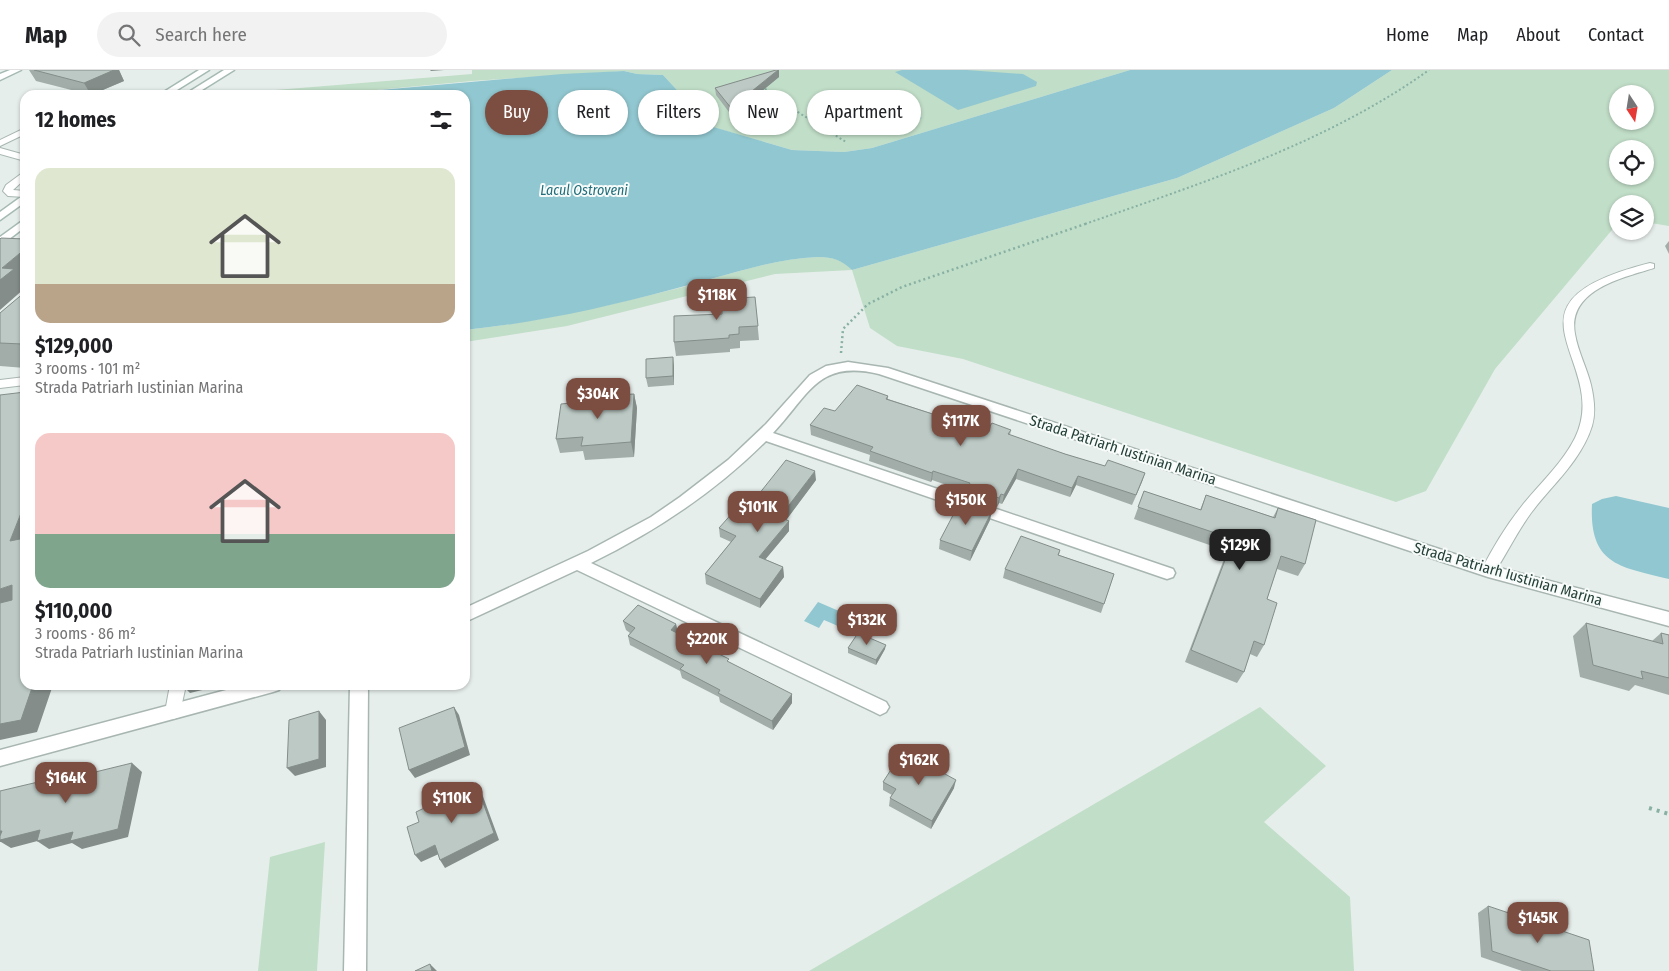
<!DOCTYPE html>
<html lang="en">
<head>
<meta charset="utf-8">
<style>
  body { margin:0; font-family:"Fira Sans Condensed",sans-serif; background:#f2f2f2; color:#202124; height:100vh; display:flex; flex-direction:column; font-size:19px; white-space:nowrap }
  * { box-sizing:border-box; margin:0 }
  p { font-size:16px; color:#757577 }
  .icon { flex:none; width:28px; height:28px; fill:none; stroke:currentColor; stroke-width:2; stroke-linecap:round; stroke-linejoin:round }
  .map { position:relative; flex:1; overflow:hidden }
  .side { position:absolute; left:20px; top:20px; width:450px; height:600px; display:flex; flex-direction:column; background:#fff; border-radius:15px; box-shadow:0 1px 4px #0004 }
  .side>* { flex:none }
  .top-card { position:absolute; left:485px; top:20px; width:475px; height:45px; display:flex; gap:10px }
  .needle { width:32px; rotate:168deg }
  .controls { position:absolute; left:1609px; top:15px; display:grid; gap:10px }
  .controls a { display:grid; place-items:center; width:45px; height:45px; border-radius:50%; background:#fff; box-shadow:0 1px 4px #0004; font-size:25px }
  .price { position:absolute; translate:-50% -42px; padding:0 11px; border-radius:10px; background:#7c4e42; color:#fff; font-size:16px; line-height:32px; filter:drop-shadow(0 1px 2px #0008) }
  .price::after { content:''; position:absolute; left:50%; top:30px; width:15px; height:11px; margin-left:-8px; background:inherit; clip-path:polygon(0 0,100% 0,50% 100%) }
  .price.selected { background:#222; color:#fff }
  ul { padding:0; list-style:none }
  li { display:grid; align-content:center; gap:10px; height:265px; padding:0 15px }
  li span { display:grid; place-items:center; height:155px; border-radius:15px; color:#555 }
  li>.icon { margin-inline-start:auto }
  span .icon { width:90px; height:90px; fill:#fffc; stroke-width:1 }
  li b { font-size:21px }
  h2 { display:flex; justify-content:space-between; align-items:center; height:60px; padding:0 15px; font-size:21px }
  .pill { padding:0 18px; border-radius:22px; background:#fff; box-shadow:0 1px 4px #0004; font-size:18px; line-height:45px }
  .pill.selected { background:#7c4e42; color:#fff }
  header { display:flex; align-items:center; gap:30px; box-sizing:border-box; height:70px; padding:0 25px; background:#fff; border-bottom:1px solid #e0e0e0 }
  header strong { font-size:24px }
  nav { display:flex; gap:28px; margin-inline-start:auto; font-size:18px }
  .search { width:350px; height:45px; background:#f2f2f2; display:flex; align-items:center; gap:12px; box-sizing:border-box; padding:0 18px; border-radius:28px; color:#757577; font-size:19px }
  .map>svg:first-child { display:block }
  .green { fill:#c1dec8; fill-rule:evenodd }
  .water { fill:#91c7d0 }
  .lines { fill:none; stroke-linecap:round; stroke-linejoin:round }
  .lane-casing { stroke:#a8b6b2; stroke-width:2 }
  .street-casing { stroke:#a8b6b2; stroke-width:3 }
  .secondary-casing { stroke:#a5bab2; stroke-width:3 }
  .path-far2 { stroke:#88b1a3; stroke-width:2; stroke-dasharray:2 2.5; stroke-linecap:butt }
  .path-far1 { stroke:#88b1a3; stroke-width:2.5; stroke-dasharray:2 3; stroke-linecap:butt }
  .path { stroke:#88b1a3; stroke-width:4; stroke-dasharray:3 5; stroke-linecap:butt }
  .lane { fill:#fff; fill-rule:evenodd }
  .street { fill:#fff; fill-rule:evenodd }
  .secondary { fill:#fff; fill-rule:evenodd }
  .wall { fill:#a2ada9 }
  .shaded-wall { fill:#848d89 }
  .building { fill:#bcc9c4; stroke:#848d89 }
  .labels { text-anchor:middle; dominant-baseline:central; stroke-width:4; stroke-linejoin:round; paint-order:stroke }
  .far-water-label { font-size:14px; font-style:italic; fill:#216d7b; stroke:#f7fbf9 }
  .street-label { font-size:15px; fill:#254039; stroke:#f7fbf9 }
</style>
</head>
<body>
<header>
<strong>Map</strong>
<div class="search"><svg class="icon" aria-label="search" viewBox="0 0 24 24"><circle cx="10" cy="10" r="6"/><path d="M15 15l6 6"/></svg>Search here</div>
<nav><a>Home</a><a>Map</a><a>About</a><a>Contact</a></nav>
</header>
<div class="map">
<svg width="1669" height="901" viewBox="0 0 1669 901">
  <rect width="100%" height="100%" fill="#e6eeeb"/>
  <!-- green -->
  <path class="green" d="M472 0H1130L872 78 844 82 792 80 709 56 663 5 637 4 624 1 472 11 323 25H214L472 4Z
    M1392 0H1669V156L1645 152V134H1618L1617 154 1495 299 1426 421 1396 432 963 289 897 276 870 258 852 200 775 204 567 256 465 272V260C531 253 602 237 667 221 717 209 766 189 818 187 833 187 842 190 852 200L1177 108 1334 38ZM1618 24H1645V51H1618ZM1618 79H1645V106H1618Z
    M1260 637 1326 696 1264 752 1350 827 1354 901H809Z
    M325 772 317 901H258L270 787Z"/>
  <!-- water -->
  <path class="water" d="M902 0H967L1023 4 1037 12 1036 16 958 40 895 2Z
    M1130 0H1392L1334 38 1177 108 852 200C841 190 833 187 818 187 768 189 719 208 670 220 603 238 534 253 465 260V25H323L562 4 624 1 637 4 663 5 710 56 792 80 844 82 872 78Z
    M899 34 922 48 879 62 857 47Z
    M1616 426 1669 438V509C1620 497 1589 495 1592 434L1602 429Z
    M818 532 853 547 845 559 824 550 819 558 804 551Z"/>
  <g class="lines">
    <!-- lane casing -->
    <g class="lane-casing">
      <path id="lane" d="M25 58V64L0 76V70Z
        M0 78 25 85V91L0 84Z
        M25 101V109L13 120 25 121V127L8 126 3 121 6 115Z
        M1650 193 1654 194V198C1622 208 1567 220 1575 264 1578 282 1587 298 1591 315 1594 328 1596 343 1592 356 1581 391 1552 415 1531 443 1517 462 1506 485 1493 505H1483L1481 501C1492 479 1506 456 1521 437 1539 414 1562 394 1575 368 1613 290 1486 234 1650 193Z
        M25 307V315L0 318V310Z
        M170 615H186L179 647 173 649 167 647 165 642Z"/>
    </g>
    <!-- street casing -->
    <g class="street-casing">
      <path id="street" d="M848 292 888 298 1488 495 1669 542V556L1488 507 879 304C818 289 809 325 773 363L1173 499 1175 503 1173 507 1167 509 1161 507 766 371C715 422 656 461 591 493L886 632 889 637 886 642 880 645 874 642 577 500 465 552V538L588 481 651 447 680 427 728 390 766 354 810 305 826 296Z
        M245 615H282L279 620 273 622 0 696V680Z
        M350 615H368L366 901H344Z"/>
    </g>
    <!-- secondary casing -->
    <g class="secondary-casing">
      <path id="secondary" d="M10 0H21L0 10V4Z
        M199 0H209L169 25H159Z
        M224 0H234L194 25H184Z
        M25 124V132L0 150V142Z
        M25 149V157L0 176V167Z"/>
    </g>
    <!-- path-far2 -->
    <path class="path-far2" d="M762 15 772 26 846 72
      M1085 154C1202 113 1327 73 1429 0"/>
    <!-- path-far1 -->
    <path class="path-far1" d="M841 283 843 259 868 234 902 217 1088 153"/>
    <!-- path -->
    <path class="path" d="M1649 738 1669 744"/>
    <!-- lane -->
    <use href="#lane" class="lane"/>
    <!-- street -->
    <use href="#street" class="street"/>
    <!-- secondary -->
    <use href="#secondary" class="secondary"/>
  </g>
  <!-- wall -->
  <path class="wall" d="M29 0H119L124 11 91 25 36 11Z
    M776 0H779V7L732 46 716 25 715 18Z
    M1669 171V184L1665 176Z
    M25 222V298L0 296V243Z
    M755 227 759 270 740 271V278L730 279V282L676 286 674 272Z
    M674 296V315L648 317 646 308Z
    M634 324 637 338 634 387 585 390 583 381 560 383 556 369 580 332Z
    M888 326V329L973 357 988 359 1011 360 1010 365 1065 384 1105 396 1145 403 1132 435 1076 415 1070 427 1016 409 1002 434 999 433 997 437 967 427V422L932 410 931 412 869 391 870 385 811 365 810 355 835 341Z
    M816 410 786 450 789 461 765 489 783 497 784 507 760 538 706 514 705 504 731 472 720 467 719 458 751 434Z
    M1144 421 1200 440 1206 425 1273 447 1278 438 1305 494 1298 506 1277 499 1267 529 1264 575 1257 587 1250 584 1244 602 1237 613 1185 592 1227 481 1134 449Z
    M990 450 970 491 939 479 940 470Z
    M1060 480 1059 485 1114 504 1101 543 1003 508 1005 499Z
    M623 551 676 554 678 564 729 592 792 633 773 660 720 632 719 627 682 608 680 601 630 575 628 566 630 563 626 560Z
    M1586 553 1652 571 1661 563 1669 565V625L1635 615 1629 621 1580 607 1573 566Z
    M848 578 885 579 876 595 848 583Z
    M883 712 954 718 931 759 889 736 890 728 892 725 883 720Z
    M1488 836 1594 901H1522L1481 887 1478 843Z"/>
  <!-- shaded-wall -->
  <path class="shaded-wall" d="M111 0H119L124 11 91 25 84 13Z
    M430 0H444L431 1Z
    M778 0H779V7L732 46 731 38Z
    M25 179V208L22 210 25 214V218L0 240V210L2 198Z
    M25 271V279L22 274Z
    M673 287 674 296V315L673 306Z
    M634 324 637 338 634 387 631 372Z
    M1018 399 1016 409 1002 434 1004 425Z
    M815 401 816 410 781 457 780 447Z
    M933 401 932 410 931 412 932 403Z
    M1145 403 1142 412 1132 435 1136 425Z
    M1078 406 1076 415 1070 427 1072 418Z
    M1001 424 999 433 997 437 999 428Z
    M25 433V480L10 471Z
    M992 441 990 450 970 491 972 481Z
    M789 451V461L760 496 759 487Z
    M783 497 784 507 760 538V529Z
    M12 515 25 527 0 536V519Z
    M676 554 678 563 673 569 671 560Z
    M886 575 885 579 876 595V590Z
    M33 615H53L37 662 0 670V654Z
    M182 615H223L190 623Z
    M792 624V633L773 660 772 651Z
    M454 637 459 645 470 685 415 708 409 700Z
    M319 641 326 650V697L295 706 287 698Z
    M132 693 142 702 128 767 82 779 72 773 49 779 37 771 45 769 11 778 1 772H0V761Z
    M85 694 96 702 83 705Z
    M956 710 954 718 931 759 932 751Z
    M476 713 481 721 499 770 445 798 440 790Z
    M435 775 441 783 421 792 415 785Z
    M430 894 437 901H432Z"/>
  <!-- building -->
  <path class="building" d="M34 0H114L84 13Z
    M776 0H778L731 38 715 18Z
    M1 168 25 169V179L2 198 14 199 0 210V169Z
    M25 222V271L22 274 0 273V243Z
    M755 227 758 256 739 257V264L729 265V268L674 272V246L722 244 721 229Z
    M673 287V306L646 308V289Z
    M857 315 888 326 886 329 973 357 974 355 988 359 992 353 1011 360 1008 364 1065 384 1105 396 1108 390 1145 403 1136 425 1078 406 1072 418 1018 399 1004 425 1001 424 999 428 968 417 970 413 933 401 932 403 870 381 873 377 810 355 824 338 835 341Z
    M25 322V433L10 471 25 468V615H33L21 650 0 654V533L12 530V515L0 519V325Z
    M634 324 631 372 581 376 583 367 556 369 561 334 580 332V327Z
    M786 390 815 401 780 447 789 451 759 487 783 497 760 529 705 504 736 466 719 458 743 431 751 434Z
    M1144 421 1201 440 1206 425 1275 448 1278 438 1316 450 1305 494 1281 486 1267 529 1277 533 1264 575 1254 571 1244 602 1191 580 1233 469 1138 437Z
    M961 430 992 441 972 481 940 470Z
    M1021 466 1060 480 1058 485 1114 504 1104 534 1005 499Z
    M638 535 676 554 671 560 729 589 727 591 792 624 772 651 718 623 720 620 680 599 684 595 628 566 635 558 623 551Z
    M1586 553 1663 574 1661 563 1669 565V608L1641 601 1643 609 1593 595Z
    M858 563 886 575 876 590 848 578Z
    M454 637 465 677 409 700 399 658Z
    M319 641V689L287 698 289 650Z
    M903 681 956 710 932 751 890 728 896 719 883 712Z
    M132 693 118 759 70 771 73 762 37 771 40 760 0 770V766L2 761H0V721L38 712 40 705 85 694 83 705Z
    M476 713 494 763 440 790 435 775 415 785 407 757 419 752 416 742Z
    M1488 836 1589 870 1594 901H1551L1492 881Z
    M430 894 432 901H415Z"/>
  <g class="labels">
    <!-- far-water labels -->
    <g class="far-water-label">
      <text x="584" y="120">Lacul Ostroveni</text>
    </g>
    <!-- street labels -->
    <g class="street-label">
      <text transform="translate(1123 380) rotate(18)">Strada Patriarh Iustinian Marina</text>
      <text transform="translate(1508 504) rotate(16)">Strada Patriarh Iustinian Marina</text>
    </g>
  </g>
</svg>
<div class="controls">
<a><svg class="needle" viewBox="-14 -14 28 28"><path d="M0-13l5 13h-10z" fill="#e53935"/><path d="M0 13l5-13h-10z" fill="#757577"/></svg></a>
<a><svg class="icon" aria-label="locate" viewBox="0 0 24 24"><circle cx="12" cy="12" r="6"/><path d="M12 2v4M12 18v4M2 12h4M18 12h4"/></svg></a>
<a><svg class="icon" aria-label="layers" viewBox="0 0 24 24"><path d="M12 4l9 5-9 5-9-5zM3 14l9 5 9-5"/></svg></a>
</div>
<b class="price" style="left:717px;top:251px">$118K</b>
<b class="price" style="left:598px;top:350px">$304K</b>
<b class="price" style="left:961px;top:377px">$117K</b>
<b class="price" style="left:966px;top:456px">$150K</b>
<b class="price" style="left:758px;top:463px">$101K</b>
<b class="price selected" style="left:1240px;top:501px">$129K</b>
<b class="price" style="left:867px;top:576px">$132K</b>
<b class="price" style="left:707px;top:595px">$220K</b>
<b class="price" style="left:919px;top:716px">$162K</b>
<b class="price" style="left:66px;top:734px">$164K</b>
<b class="price" style="left:452px;top:754px">$110K</b>
<b class="price" style="left:1538px;top:874px">$145K</b>
<div class="top-card">
<a class="pill selected">Buy</a>
<a class="pill">Rent</a>
<a class="pill">Filters</a>
<a class="pill">New</a>
<a class="pill">Apartment</a>
</div>
<section class="side">
<h2>12 homes<svg class="icon" aria-label="filters" viewBox="0 0 24 24"><path d="M4 7h16M4 17h16"/><circle cx="9" cy="7" r="2"/><circle cx="15" cy="17" r="2"/></svg></h2>
<ul>
<li><span style="background:linear-gradient(#dfe7d0 75%,#b9a48a 0)"><svg class="icon" aria-label="home" viewBox="0 0 24 24"><path d="M3 11l9-7 9 7M6 9v11h12V9"/></svg></span><div><b>$129,000</b><p>3 rooms · 101 m²</p><p>Strada Patriarh Iustinian Marina</p></div></li>
<li><span style="background:linear-gradient(#f6c9c9 65%,#7fa58c 0)"><svg class="icon" aria-label="home" viewBox="0 0 24 24"><path d="M3 11l9-7 9 7M6 9v11h12V9"/></svg></span><div><b>$110,000</b><p>3 rooms · 86 m²</p><p>Strada Patriarh Iustinian Marina</p></div></li>
</ul>
</section>
</div>
</body>
</html>
